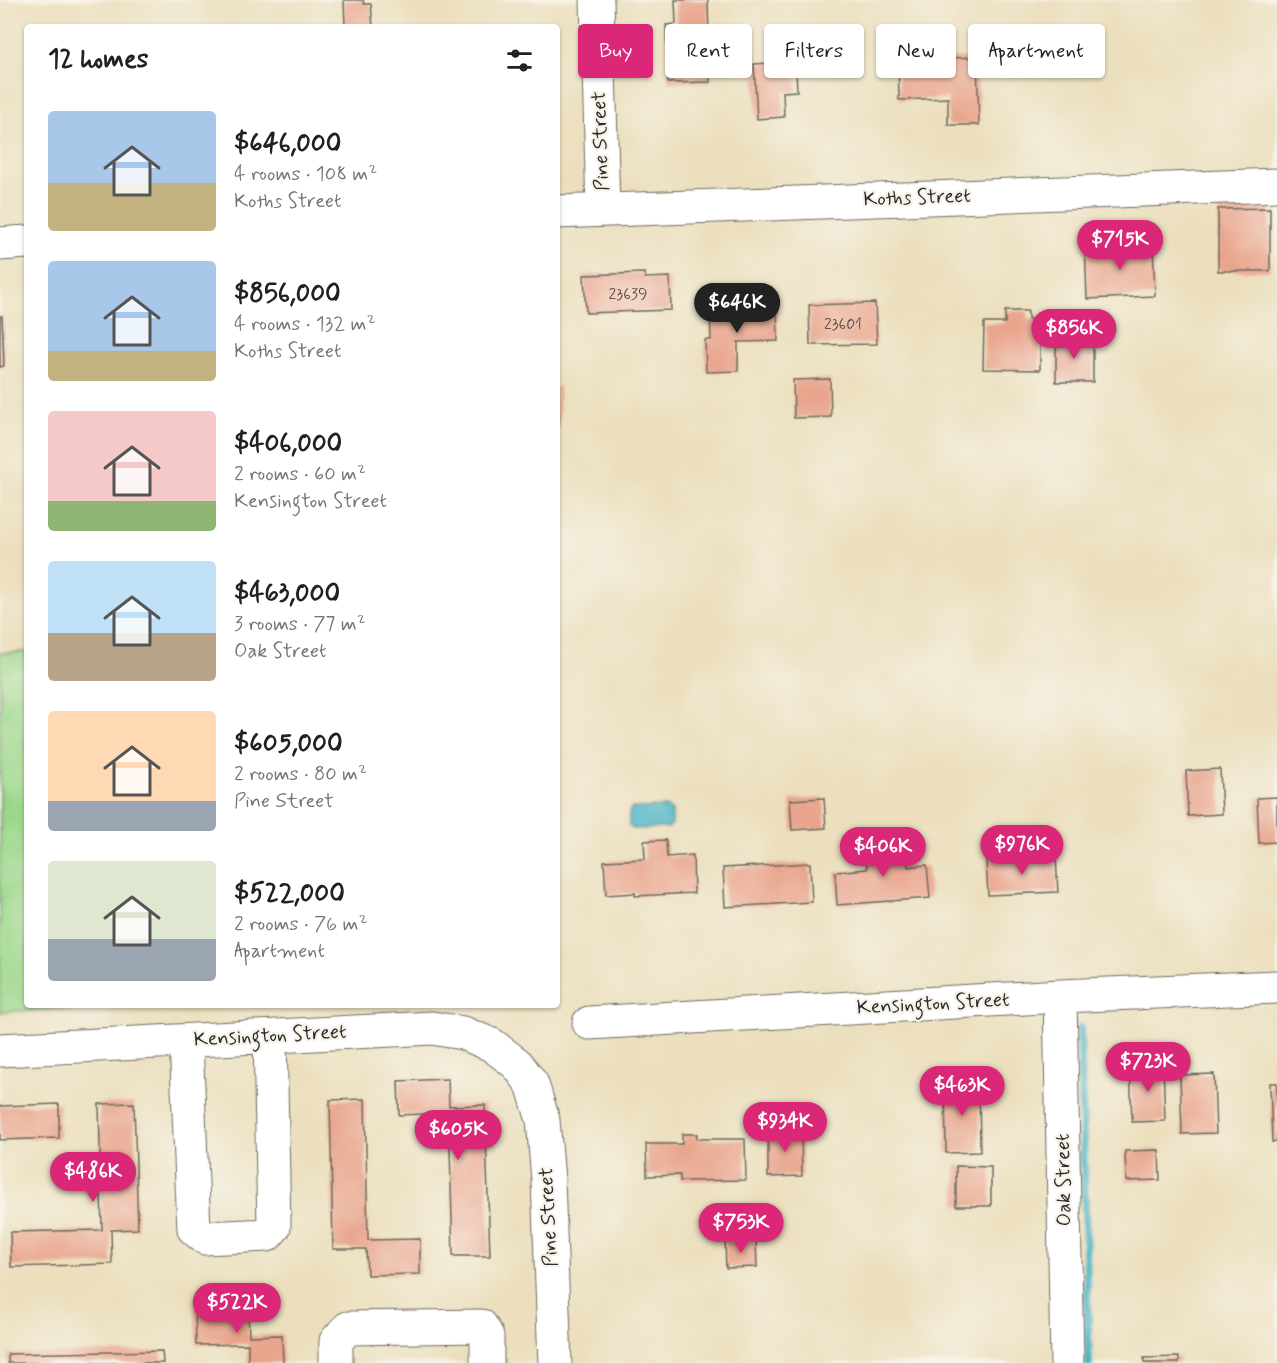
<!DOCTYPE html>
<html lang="en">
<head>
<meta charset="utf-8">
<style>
  body { margin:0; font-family:Mynerve,sans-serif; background:#f2f2f2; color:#202124; height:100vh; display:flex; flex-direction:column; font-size:22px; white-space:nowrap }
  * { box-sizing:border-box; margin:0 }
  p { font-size:20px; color:#757577 }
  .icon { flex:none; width:33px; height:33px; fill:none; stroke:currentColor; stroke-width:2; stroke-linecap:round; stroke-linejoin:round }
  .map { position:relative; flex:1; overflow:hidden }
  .side { position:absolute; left:24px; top:24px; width:536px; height:984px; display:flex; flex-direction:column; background:#fff; border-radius:6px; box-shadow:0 2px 4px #0004 }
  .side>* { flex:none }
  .hud { position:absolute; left:578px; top:24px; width:570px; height:54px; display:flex; gap:12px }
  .price { position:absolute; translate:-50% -51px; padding:0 14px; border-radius:21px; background:#db2777; color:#fff; font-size:20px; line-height:39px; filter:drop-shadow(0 2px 3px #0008) }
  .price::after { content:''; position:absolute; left:50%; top:36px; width:18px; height:14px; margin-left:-9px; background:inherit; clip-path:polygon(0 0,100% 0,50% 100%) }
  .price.active { background:#222; color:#fff }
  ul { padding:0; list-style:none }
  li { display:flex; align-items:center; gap:18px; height:150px; padding:0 24px }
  li span { display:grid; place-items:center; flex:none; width:168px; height:120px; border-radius:6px; color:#555 }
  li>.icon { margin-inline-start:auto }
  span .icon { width:72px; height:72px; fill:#fffc; stroke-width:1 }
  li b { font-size:26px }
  h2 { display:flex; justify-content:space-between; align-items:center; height:72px; padding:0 24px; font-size:26px }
  .chip { padding:0 21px; border-radius:6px; background:#fff; box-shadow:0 2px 4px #0004; font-size:21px; line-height:54px }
  .chip.active { background:#db2777; color:#fff }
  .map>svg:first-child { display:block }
  .green { fill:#9bd78b; stroke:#63815b; stroke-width:1.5 }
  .water { fill:#47b2c5; stroke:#396e78; stroke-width:1.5 }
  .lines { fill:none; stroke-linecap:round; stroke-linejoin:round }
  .stream { stroke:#47b2c5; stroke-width:8 }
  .building { fill:#e9a58d }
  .minor-casing { stroke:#6e6a5e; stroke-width:35 }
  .minor { stroke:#fff; stroke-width:33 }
  .labels { text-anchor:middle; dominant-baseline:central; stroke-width:4.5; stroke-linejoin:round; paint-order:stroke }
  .number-label { font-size:16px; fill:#5a4a44 }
  .street-label { font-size:20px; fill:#2b2b2b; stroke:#f7f3e8 }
</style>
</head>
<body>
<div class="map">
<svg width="1277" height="1363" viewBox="0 0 1277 1363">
  <rect width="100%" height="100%" fill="#f7f3e8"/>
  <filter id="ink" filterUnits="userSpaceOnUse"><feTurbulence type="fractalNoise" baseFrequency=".0167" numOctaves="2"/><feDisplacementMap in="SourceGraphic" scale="12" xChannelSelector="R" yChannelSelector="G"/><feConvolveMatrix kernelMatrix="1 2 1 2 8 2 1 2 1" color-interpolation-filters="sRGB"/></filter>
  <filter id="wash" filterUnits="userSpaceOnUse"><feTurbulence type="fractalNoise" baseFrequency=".008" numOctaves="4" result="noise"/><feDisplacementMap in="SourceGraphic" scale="24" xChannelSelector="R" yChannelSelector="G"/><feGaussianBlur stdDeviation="1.35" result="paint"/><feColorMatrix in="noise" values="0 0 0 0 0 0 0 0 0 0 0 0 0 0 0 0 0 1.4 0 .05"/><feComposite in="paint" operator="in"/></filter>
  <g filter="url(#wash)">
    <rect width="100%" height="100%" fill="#ebdfbd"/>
    <!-- green -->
    <path class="green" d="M27 652V1005H140L0 1012V653Z"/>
    <!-- water -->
    <path class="water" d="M667 807 672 811V824L668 828 633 829 629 826V812L632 808Z"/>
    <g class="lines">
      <!-- stream -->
      <path class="stream" d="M1080 1028 1089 1363"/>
    </g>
    <g id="blocks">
      <!-- building -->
      <path class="building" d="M344 0H363L364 4H371L373 27H345Z
        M675 0H708L710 82 668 83 666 25 676 24Z
        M750 43 751 69 728 70 726 44Z
        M977 57 979 125H948V98L899 100 898 60Z
        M782 62 783 71H796L797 91 783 92 784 117 757 119 754 64Z
        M1270 208V271H1218V209Z
        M1153 243 1155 296 1087 299 1085 245Z
        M644 273 645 278 670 277 671 310 586 313 584 275Z
        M875 303 877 344 810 345 809 305Z
        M777 306 778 341 738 342V371L706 372 705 340H711L710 308Z
        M1005 311H1028V319H1040V370L983 369 984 323H1005Z
        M0 316H2L4 366 0 367Z
        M1056 339H1093V382H1056Z
        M830 379 831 417 794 418 793 380Z
        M556 387H559V426H556Z
        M1220 769 1222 814 1188 816 1186 771Z
        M1277 797V842L1259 843 1257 798Z
        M824 798 826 828 792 830 790 800Z
        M666 840 667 857 693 855 694 893 635 896V893L606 895 604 861 645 859 644 841Z
        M906 842 908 867 927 865 930 898 837 905 835 872 867 869 865 845Z
        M1056 857 1058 892 988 895 986 860Z
        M810 863 812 902 725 907 723 868Z
        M1163 1063 1165 1121 1132 1122 1130 1064Z
        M1214 1074 1216 1133 1182 1134 1180 1075Z
        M448 1079 449 1106 485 1105 490 1256H453L449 1113 399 1115 398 1081Z
        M979 1081 980 1152 946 1153 945 1082Z
        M1270 1083H1277V1141L1272 1142Z
        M365 1099 368 1240 420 1239V1274L367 1275 366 1249H333L330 1100Z
        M134 1103 138 1229 111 1230 112 1264 11 1267 10 1232 102 1230 99 1104Z
        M59 1104V1138L0 1140V1106Z
        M768 1130H801L802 1176 768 1177Z
        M682 1134H697V1139H745L746 1180 680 1181V1175L647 1176 646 1144H682Z
        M1159 1150 1160 1180 1126 1181 1125 1151Z
        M956 1166 991 1167V1206H956Z
        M725 1241H756L757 1267 726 1268Z
        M248 1308 249 1336 282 1335 283 1363H248V1344L196 1345 195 1310Z
        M162 1351 163 1363H8V1354Z
        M1179 1357V1363H1144V1358Z"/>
    </g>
  </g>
  <g filter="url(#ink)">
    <use href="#blocks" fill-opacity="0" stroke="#6e6a5e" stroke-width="1.5"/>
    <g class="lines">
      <!-- minor casing -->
      <g class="minor-casing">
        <path id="minor" d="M597 0 603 209
          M556 212 1277 185
          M0 244 27 242
          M1060 996 1067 1363
          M589 1023 1060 996 1277 987
          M186 1041 194 1229 205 1238 267 1235 274 1227 270 1037
          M0 1050 432 1028 463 1033 492 1045 517 1064 532 1084 543 1120 548 1180 555 1363
          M336 1363V1341L348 1328 481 1326 487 1336V1363"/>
      </g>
      <!-- minor -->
      <use href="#minor" class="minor"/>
    </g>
  </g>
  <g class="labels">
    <!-- number labels -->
    <g class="number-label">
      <text x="628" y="294">23639</text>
      <text x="843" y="324">23601</text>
    </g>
    <!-- street labels -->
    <g class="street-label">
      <text transform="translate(601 141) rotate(-92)">Pine Street</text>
      <text transform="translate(917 198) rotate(-2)">Koths Street</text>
      <text transform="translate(933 1004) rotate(-3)">Kensington Street</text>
      <text transform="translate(270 1036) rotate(-3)">Kensington Street</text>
      <text transform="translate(1064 1180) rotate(-91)">Oak Street</text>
      <text transform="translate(549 1217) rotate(-93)">Pine Street</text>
    </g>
  </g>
</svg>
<b class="price" style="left:1120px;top:271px">$715K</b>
<b class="price active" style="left:737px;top:334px">$646K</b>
<b class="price" style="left:1074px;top:360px">$856K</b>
<b class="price" style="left:1022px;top:876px">$976K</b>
<b class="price" style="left:883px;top:878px">$406K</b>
<b class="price" style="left:1148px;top:1093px">$723K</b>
<b class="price" style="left:962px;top:1117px">$463K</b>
<b class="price" style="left:785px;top:1153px">$934K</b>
<b class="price" style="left:458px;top:1161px">$605K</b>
<b class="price" style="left:93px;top:1203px">$486K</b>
<b class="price" style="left:741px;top:1254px">$753K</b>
<b class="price" style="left:237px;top:1334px">$522K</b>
<div class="hud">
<a class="chip active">Buy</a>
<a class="chip">Rent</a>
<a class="chip">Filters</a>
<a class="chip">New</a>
<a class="chip">Apartment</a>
</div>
<section class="side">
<h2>12 homes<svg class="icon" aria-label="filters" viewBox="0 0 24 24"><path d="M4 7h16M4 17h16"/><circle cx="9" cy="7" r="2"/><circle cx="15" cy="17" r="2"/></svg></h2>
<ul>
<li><span style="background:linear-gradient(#a9c7e8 60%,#c2b280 0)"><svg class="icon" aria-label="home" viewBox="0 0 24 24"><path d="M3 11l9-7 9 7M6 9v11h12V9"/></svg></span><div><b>$646,000</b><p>4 rooms · 108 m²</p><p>Koths Street</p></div></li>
<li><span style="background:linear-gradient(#a9c7e8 75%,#c2b280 0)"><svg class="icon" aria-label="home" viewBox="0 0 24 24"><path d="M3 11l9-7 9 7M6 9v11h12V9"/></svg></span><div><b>$856,000</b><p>4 rooms · 132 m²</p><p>Koths Street</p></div></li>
<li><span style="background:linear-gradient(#f6c9c9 75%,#8fb573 0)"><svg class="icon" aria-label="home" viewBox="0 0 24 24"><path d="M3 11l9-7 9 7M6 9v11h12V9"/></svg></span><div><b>$406,000</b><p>2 rooms · 60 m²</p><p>Kensington Street</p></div></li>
<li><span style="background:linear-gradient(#bfe0f5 60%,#b9a48a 0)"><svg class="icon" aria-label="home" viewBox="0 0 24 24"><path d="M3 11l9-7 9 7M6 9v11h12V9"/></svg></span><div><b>$463,000</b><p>3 rooms · 77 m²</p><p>Oak Street</p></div></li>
<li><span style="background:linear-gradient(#ffd9b3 75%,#9aa5b1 0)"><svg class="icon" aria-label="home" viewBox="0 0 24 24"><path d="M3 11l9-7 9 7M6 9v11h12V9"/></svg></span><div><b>$605,000</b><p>2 rooms · 80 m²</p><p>Pine Street</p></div></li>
<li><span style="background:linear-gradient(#dfe7d0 65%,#9aa5b1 0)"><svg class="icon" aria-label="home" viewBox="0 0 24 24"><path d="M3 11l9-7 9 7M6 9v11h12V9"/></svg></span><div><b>$522,000</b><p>2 rooms · 76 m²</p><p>Apartment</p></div></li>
</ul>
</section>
</div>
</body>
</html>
